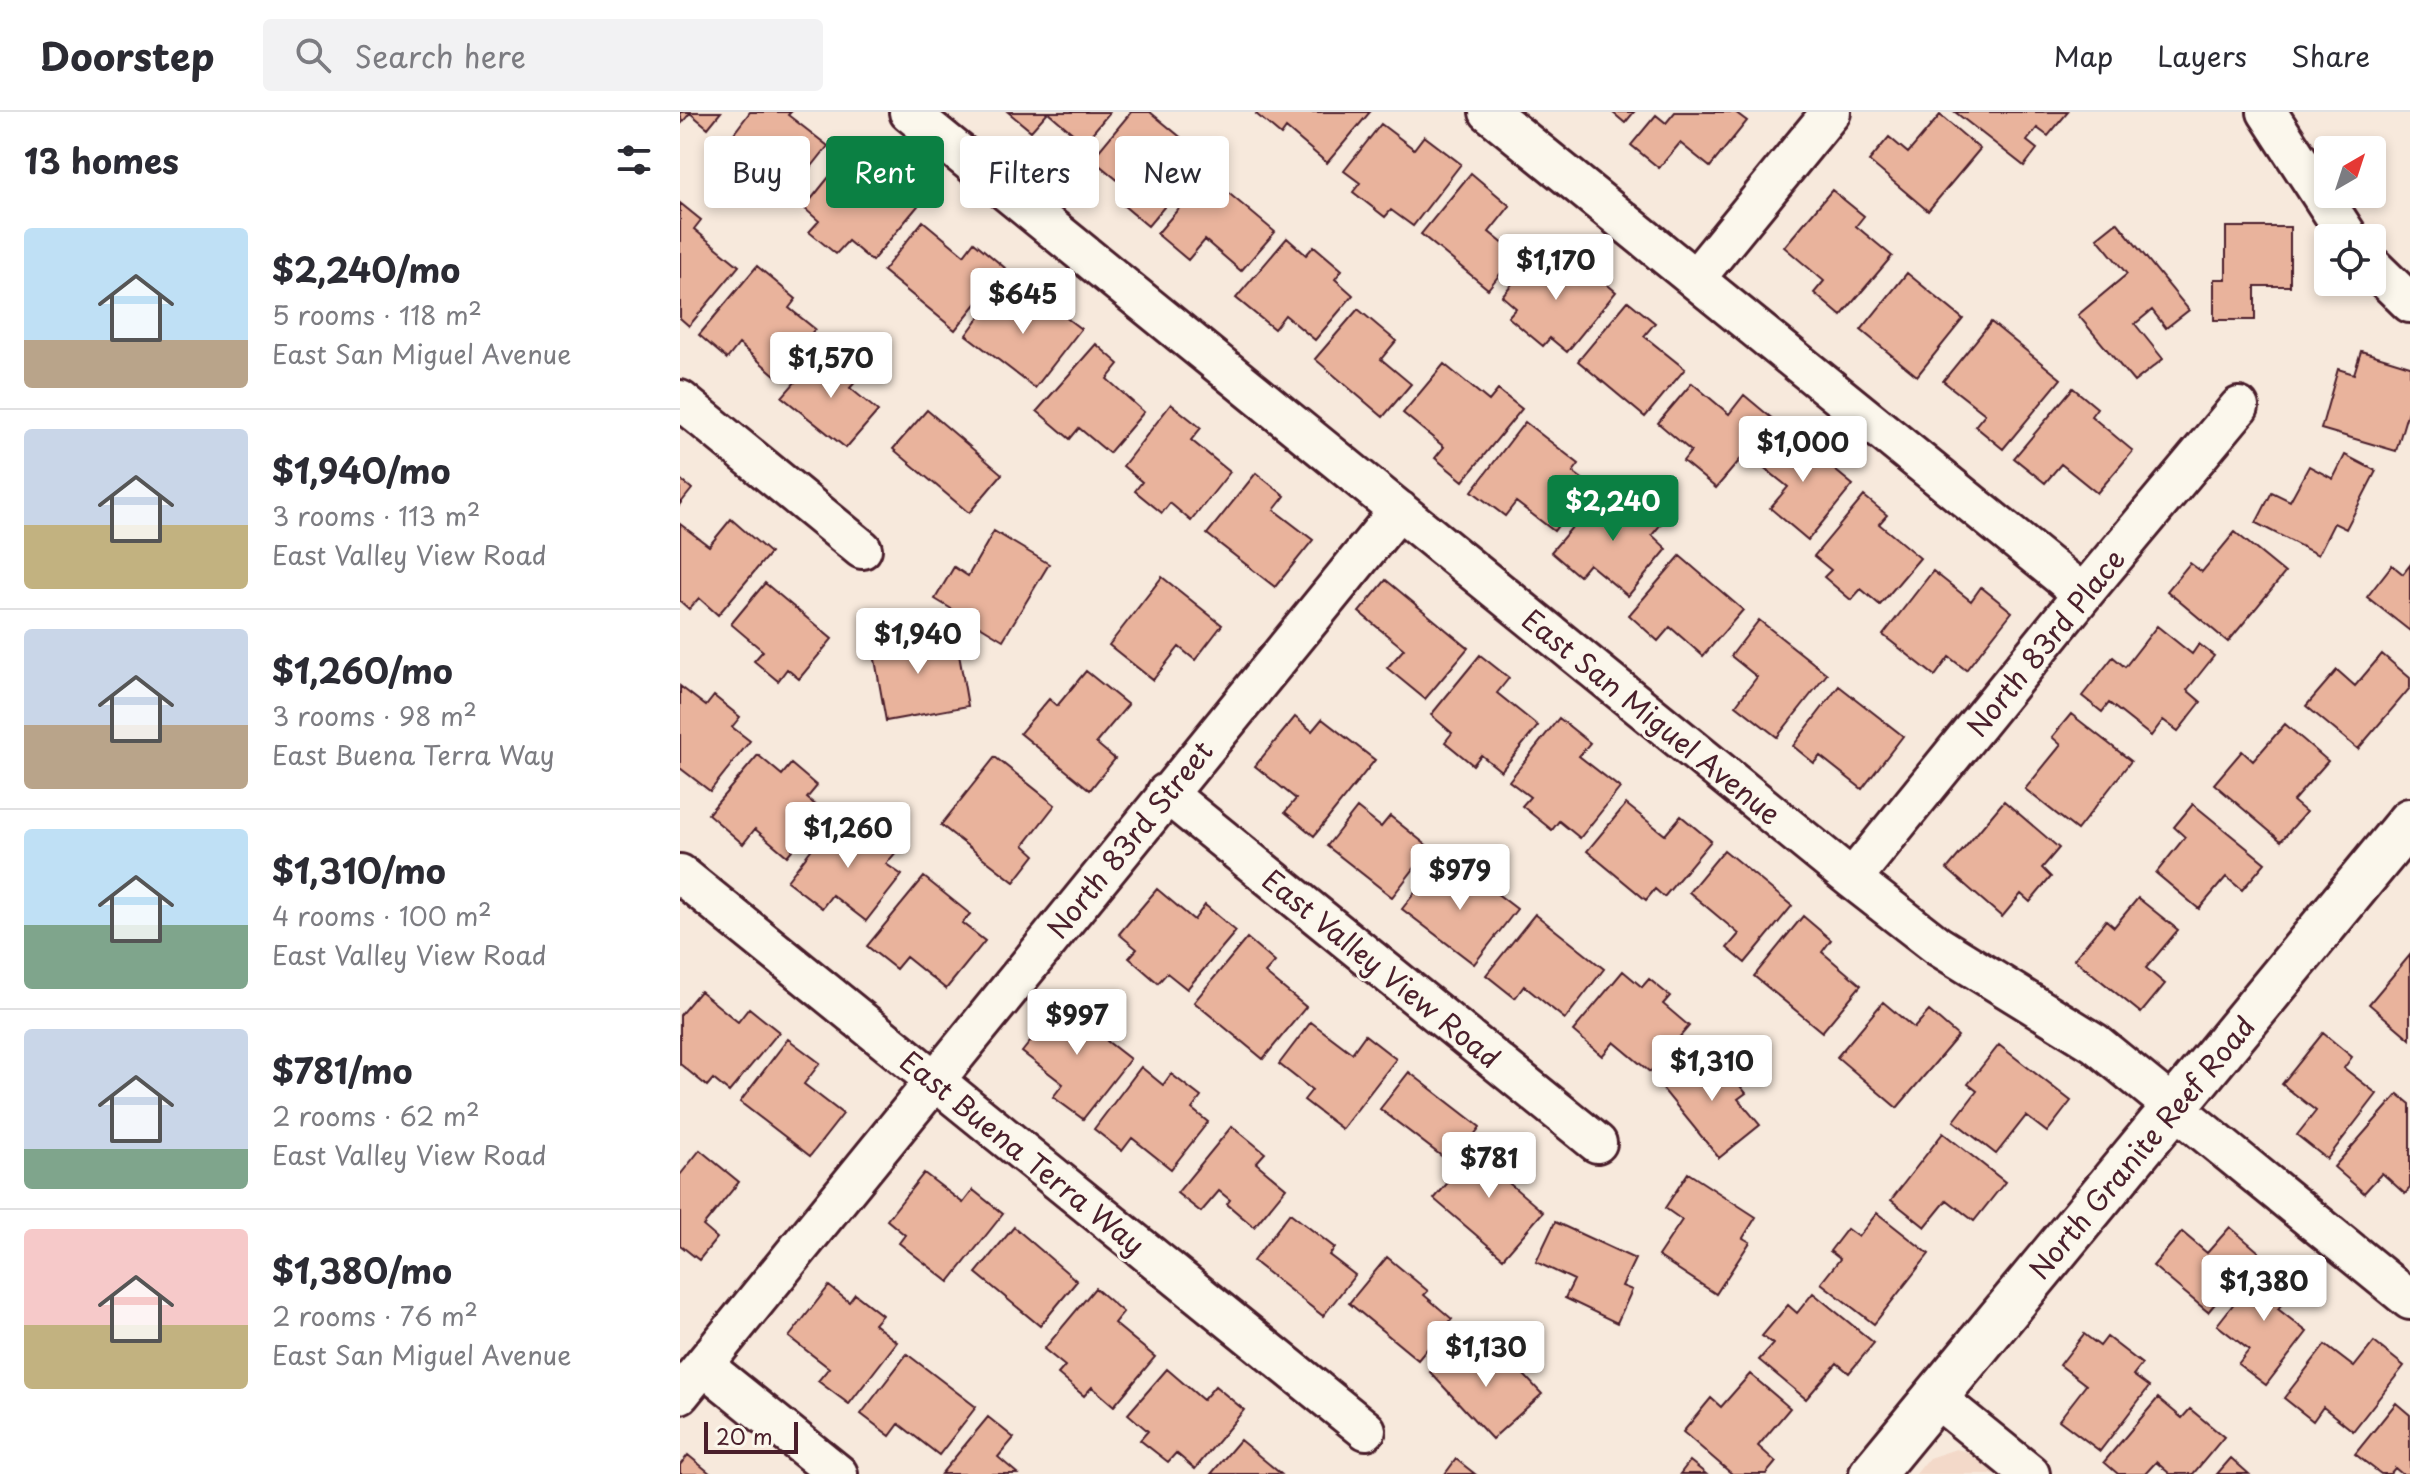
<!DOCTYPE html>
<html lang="en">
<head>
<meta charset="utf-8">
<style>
  body { margin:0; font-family:"Playpen Sans",sans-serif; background:#f2f2f3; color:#2b2b33; height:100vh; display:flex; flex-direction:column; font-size:30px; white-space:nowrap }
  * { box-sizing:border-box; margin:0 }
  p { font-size:26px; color:#7c7c81 }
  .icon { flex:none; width:44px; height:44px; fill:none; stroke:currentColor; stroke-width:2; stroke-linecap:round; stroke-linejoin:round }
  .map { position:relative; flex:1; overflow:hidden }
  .panel { display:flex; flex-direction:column; background:#fff; width:680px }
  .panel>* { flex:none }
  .banner { position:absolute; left:24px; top:24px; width:760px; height:72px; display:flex; gap:16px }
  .needle { width:52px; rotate:39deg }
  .tools { position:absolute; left:1634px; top:24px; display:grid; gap:16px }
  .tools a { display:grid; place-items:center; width:72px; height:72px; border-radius:8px; background:#fff; box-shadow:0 4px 12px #0003; font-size:40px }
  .scale { position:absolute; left:24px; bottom:20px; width:94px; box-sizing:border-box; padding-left:8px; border:4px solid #4a1f2b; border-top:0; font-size:22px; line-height:28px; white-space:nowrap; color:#4a1f2b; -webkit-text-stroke:6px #fbf7ec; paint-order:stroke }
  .price { position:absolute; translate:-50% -68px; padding:0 18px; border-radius:8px; background:#fff; color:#222; font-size:26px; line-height:52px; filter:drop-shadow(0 2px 4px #0008) }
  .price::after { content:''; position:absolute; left:50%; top:48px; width:24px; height:18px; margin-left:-12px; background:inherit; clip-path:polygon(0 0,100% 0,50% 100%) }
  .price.selected { background:#0b8043; color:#fff }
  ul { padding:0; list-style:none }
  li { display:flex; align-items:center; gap:24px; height:200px; padding:0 24px }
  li+li { border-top:2px solid #e1e1e2 }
  li span { display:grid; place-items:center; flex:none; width:224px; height:160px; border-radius:8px; color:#555 }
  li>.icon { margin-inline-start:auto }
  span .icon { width:96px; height:96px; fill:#fffc; stroke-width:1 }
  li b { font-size:34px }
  h2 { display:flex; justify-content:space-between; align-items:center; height:96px; padding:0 24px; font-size:34px }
  .chip { padding:0 28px; border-radius:8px; background:#fff; box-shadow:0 4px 12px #0003; font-size:28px; line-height:72px }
  .chip.selected { background:#0b8043; color:#fff }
  header { display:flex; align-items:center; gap:48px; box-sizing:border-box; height:112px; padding:0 40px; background:#fff; border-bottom:2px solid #e1e1e2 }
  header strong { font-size:38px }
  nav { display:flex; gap:44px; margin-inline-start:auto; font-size:28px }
  .search { width:560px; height:72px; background:#f2f2f3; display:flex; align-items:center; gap:20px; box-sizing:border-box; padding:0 28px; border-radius:8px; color:#7c7c81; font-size:30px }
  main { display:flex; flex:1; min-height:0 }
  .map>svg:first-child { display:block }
  .built { fill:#f3d9c9 }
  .building { fill:#e9b39c; stroke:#4a1f2b; stroke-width:2 }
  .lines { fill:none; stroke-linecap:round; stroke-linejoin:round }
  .minor-casing { stroke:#4a1f2b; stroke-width:44 }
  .tertiary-casing { stroke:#4a1f2b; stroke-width:50 }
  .minor { stroke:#fbf7ec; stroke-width:38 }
  .tertiary { stroke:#fbf7ec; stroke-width:44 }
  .labels { text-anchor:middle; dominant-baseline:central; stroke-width:6; stroke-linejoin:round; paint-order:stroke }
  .street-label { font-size:28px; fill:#4a1f2b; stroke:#fbf7ec }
</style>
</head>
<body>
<header>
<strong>Doorstep</strong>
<div class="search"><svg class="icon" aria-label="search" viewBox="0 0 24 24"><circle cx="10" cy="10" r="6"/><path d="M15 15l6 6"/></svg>Search here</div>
<nav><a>Map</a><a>Layers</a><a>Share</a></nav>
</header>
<main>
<section class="panel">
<h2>13 homes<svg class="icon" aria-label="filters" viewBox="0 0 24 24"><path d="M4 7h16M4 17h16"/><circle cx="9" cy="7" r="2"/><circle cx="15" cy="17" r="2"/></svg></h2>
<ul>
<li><span style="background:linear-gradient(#bfe0f5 70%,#b9a48a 0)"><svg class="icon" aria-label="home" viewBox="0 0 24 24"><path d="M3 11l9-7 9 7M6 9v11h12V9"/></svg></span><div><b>$2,240/mo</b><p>5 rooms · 118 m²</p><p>East San Miguel Avenue</p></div></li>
<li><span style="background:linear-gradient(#c9d6e8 60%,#c2b280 0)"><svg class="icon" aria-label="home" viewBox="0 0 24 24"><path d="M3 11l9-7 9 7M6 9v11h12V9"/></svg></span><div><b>$1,940/mo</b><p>3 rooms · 113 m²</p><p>East Valley View Road</p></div></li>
<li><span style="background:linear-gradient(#c9d6e8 60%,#b9a48a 0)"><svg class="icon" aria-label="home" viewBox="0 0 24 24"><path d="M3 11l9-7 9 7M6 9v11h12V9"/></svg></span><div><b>$1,260/mo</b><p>3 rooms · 98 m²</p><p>East Buena Terra Way</p></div></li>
<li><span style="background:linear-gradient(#bfe0f5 60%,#7fa58c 0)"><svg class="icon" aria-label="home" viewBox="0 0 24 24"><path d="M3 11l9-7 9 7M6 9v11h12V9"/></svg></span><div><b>$1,310/mo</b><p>4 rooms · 100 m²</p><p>East Valley View Road</p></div></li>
<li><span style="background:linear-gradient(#c9d6e8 75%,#7fa58c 0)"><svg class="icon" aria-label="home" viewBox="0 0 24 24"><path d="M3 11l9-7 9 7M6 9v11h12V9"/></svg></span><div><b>$781/mo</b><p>2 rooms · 62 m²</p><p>East Valley View Road</p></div></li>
<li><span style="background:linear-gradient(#f6c9c9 60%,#c2b280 0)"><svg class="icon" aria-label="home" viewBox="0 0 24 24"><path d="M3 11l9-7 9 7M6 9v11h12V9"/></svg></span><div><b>$1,380/mo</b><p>2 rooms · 76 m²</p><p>East San Miguel Avenue</p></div></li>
</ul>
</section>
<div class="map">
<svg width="1730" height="1362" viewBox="0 0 1730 1362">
  <rect width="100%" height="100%" fill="#f7e9dc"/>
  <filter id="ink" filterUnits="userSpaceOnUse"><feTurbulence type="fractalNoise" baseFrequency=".0125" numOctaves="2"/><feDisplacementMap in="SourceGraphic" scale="16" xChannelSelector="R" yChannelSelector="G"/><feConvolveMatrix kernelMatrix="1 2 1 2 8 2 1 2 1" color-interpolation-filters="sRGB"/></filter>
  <g filter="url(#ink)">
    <!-- built -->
    <path class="built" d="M1276 1337 1288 1340 1315 1362H1236L1249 1346Z"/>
    <!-- building -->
    <path class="building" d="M0 0H41L28 16 10 1 2 11Z
      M70 0H111L108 3 148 34 109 83 45 33Z
      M328 0H368L351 19Z
      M368 0H430L404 31Z
      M451 0H470L504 28 497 37 518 55 468 114 437 88 447 76 412 47Z
      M578 0H690L647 51 606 16 601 23 576 2Z
      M932 0H954L945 11Z
      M995 0H1055L1067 9 1030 55 1000 31 979 56 951 33 976 3 986 11Z
      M1275 0H1388L1368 24 1357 16 1347 29 1357 37 1344 54Z
      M1260 3 1300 37 1248 99 1189 49 1209 25 1228 41Z
      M701 12 734 37 744 24 781 52 733 114 711 98 705 105 673 80 680 71 664 59Z
      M203 56 242 89 192 149 168 129 156 142 129 120 139 109 124 96 153 60 180 83Z
      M791 61 830 94 809 120 836 142 808 177 741 122Z
      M527 63 595 120 561 159 525 128 508 148 477 122Z
      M1152 78 1184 104 1176 114 1212 144 1161 204 1134 181 1144 169 1104 135Z
      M0 91 21 108 14 117 59 154 9 214 0 206Z
      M243 109 284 143 294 130 325 156 275 218 203 159Z
      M1437 110 1509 198 1486 216 1472 198 1455 212 1483 247 1454 270 1398 203 1447 162 1417 126Z
      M1546 115H1610V174H1575V208H1534V167H1546Z
      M607 126 626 143 634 134 662 158 655 167 673 183 635 228 605 203 594 217 556 186Z
      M859 139 898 172 910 158 936 180 887 240 870 226 863 234 828 205 836 196 822 184Z
      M77 154 116 187 109 196 135 217 96 264 59 232 47 247 19 223Z
      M1227 161 1283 207 1237 264 1181 218Z
      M321 176 354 201 364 189 401 217 355 276 286 223Z
      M948 189 975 211 964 224 1005 257 965 305 898 249Z
      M678 197 716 229 701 247 731 272 703 305 635 247Z
      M1311 210 1381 267 1323 337 1295 314 1305 302 1263 269Z
      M416 232 439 252 427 267 464 300 429 341 399 316 390 327 357 299Z
      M143 238 178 267 170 276 198 299 166 336 102 285Z
      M1681 239 1730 254V292L1716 339 1641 317 1658 257 1674 262Z
      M764 252 809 289 818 278 842 297 783 369 755 346 764 335 723 301Z
      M1012 271 1049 302 1064 283 1094 308 1036 376 1003 349 1011 339 978 311Z
      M1393 276 1417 296 1411 304 1453 339 1417 381 1381 352 1365 371 1334 346Z
      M491 292 521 316 511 328 550 360 511 409 490 391 482 401 455 379 462 370 443 354Z
      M247 298 322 362 289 401 213 337Z
      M845 310 899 352 893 360 909 372 874 419 836 390 825 404 792 379Z
      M1104 316 1173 373 1128 428 1090 396 1108 375 1076 349Z
      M1665 343 1696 359 1666 417 1654 411 1638 443 1576 411 1592 380 1610 389 1629 354 1653 367Z
      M576 361 605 384 594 398 633 428 595 475 527 422Z
      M0 367 12 377 0 392Z
      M921 381 940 397 950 385 982 411 972 423 987 437 948 484 909 452 899 464 871 440Z
      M1184 384 1207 403 1199 412 1240 446 1200 493 1181 477 1171 488 1144 465 1151 458 1134 444Z
      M51 407 90 441 38 503 19 486 9 497 0 489V412L29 434Z
      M314 419 369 452 323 528 255 487 274 455 288 464Z
      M1555 420 1605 461 1548 530 1487 479 1510 451 1522 460Z
      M1000 444 1063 498 1023 544 990 515 978 529 949 503Z
      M1712 453 1723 462 1730 453V519L1687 485Z
      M1253 459 1291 489 1301 475 1332 500 1286 558 1269 545 1255 564 1203 523Z
      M482 465 542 513 515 548 499 535 473 568 429 533Z
      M706 468 788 536 745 587 707 556 724 537 679 500Z
      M85 471 152 527 119 567 107 557 98 569 74 549 83 539 51 512Z
      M1079 508 1147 562 1097 625 1056 593 1077 565 1051 544Z
      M1477 514 1512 542 1519 532 1534 544 1507 578 1521 590 1498 619 1483 608 1471 624 1429 591 1422 600 1402 584 1433 545 1445 555Z
      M224 520 227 534 276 525 288 594 206 609 191 525Z
      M1702 542 1730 566V576L1678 637 1626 594 1657 558 1675 574Z
      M800 543 829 566 817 581 858 614 821 659 801 643 793 653 765 630 772 621 751 603Z
      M406 559 448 593 416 631 435 647 410 678 340 621 369 587 377 594Z
      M0 574 26 594 34 584 60 605 52 615 70 629 30 679 0 656Z
      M1159 574 1223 624 1182 677 1140 644 1134 651 1113 634Z
      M1391 602 1451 649 1397 718 1345 677 1381 633 1372 625Z
      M615 605 632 619 642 607 695 648 634 724 605 700 616 687 575 654Z
      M879 606 910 631 899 644 940 676 900 726 879 709 872 718 842 694 850 685 829 669Z
      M1605 612 1648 649 1613 689 1626 700 1601 729 1534 672 1562 639 1573 649Z
      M78 643 102 663 111 652 137 674 127 686 144 700 107 744 75 717 63 732 28 702Z
      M315 645 375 693 344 733 355 743 334 770 261 713Z
      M1324 689 1379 736 1362 756 1371 765 1350 790 1341 782 1322 805 1267 757Z
      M946 692 985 723 1001 704 1031 729 984 785 975 777 966 788 907 739Z
      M1513 692 1585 751 1562 778 1546 765 1519 797 1476 761 1505 725 1494 715Z
      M677 696 701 715 710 704 750 736 712 785 647 734Z
      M154 708 173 723 182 712 217 739 206 752 222 763 186 809 152 783 142 796 107 769Z
      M1044 738 1112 794 1065 851 1047 836 1059 822 1009 780Z
      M755 755 776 771 786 758 837 797 794 852 722 797Z
      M244 765 290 802 282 811 305 829 266 877 226 845 216 857 187 834Z
      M477 777 514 808 525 793 556 819 507 877 487 861 478 871 449 846 457 837 439 822Z
      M1458 786 1498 818 1466 856 1485 872 1461 901 1394 847 1426 808 1434 815Z
      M855 802 924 857 885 907 844 874 835 886 806 863Z
      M1123 804 1151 828 1142 840 1181 873 1142 920 1074 864Z
      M567 826 595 850 585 861 626 895 583 947 514 890Z
      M1730 843V927L1689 892Z
      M943 859 962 875 969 867 990 884 983 892 1009 914 970 960 934 930 922 944 893 919Z
      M20 879 58 910 69 896 99 920 49 980 33 967 27 974 0 952V903Z
      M382 890 403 907 411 898 436 917 427 929 450 947 403 1007 373 985 383 972 342 940Z
      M1203 890 1234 916 1249 899 1278 924 1217 996 1157 945Z
      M631 910 672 941 685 923 716 947 662 1017 624 988 632 978 599 952Z
      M1643 921 1672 945 1664 956 1697 982 1647 1047 1617 1023 1636 999 1602 972Z
      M108 927 140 951 124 972 163 1002 130 1044 60 990Z
      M1319 933 1391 989 1367 1020 1346 1004 1316 1042 1274 1009 1297 979 1288 972Z
      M1030 937 1066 981 1058 987 1080 1013 1039 1046 982 976Z
      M461 955 483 973 491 962 521 985 512 997 528 1010 491 1057 452 1026 442 1039 414 1017Z
      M729 960 800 1015 772 1052 700 997Z
      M1718 982 1730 992V1076L1725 1082 1702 1061 1684 1081 1654 1055Z
      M552 1014 585 1041 576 1051 606 1076 574 1115 547 1092 550 1088 539 1079 521 1100 497 1081Z
      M1263 1021 1325 1070 1294 1109 1267 1088 1245 1115 1211 1088Z
      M804 1028 834 1053 823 1066 863 1100 823 1146 754 1087Z
      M20 1038 59 1070 23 1114 37 1126 19 1148 0 1133V1063Z
      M244 1061 283 1091 293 1078 323 1102 269 1170 219 1131 225 1123 207 1108Z
      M1008 1061 1076 1105 1063 1126 1070 1130 1036 1182 978 1144 1002 1108 985 1096Z
      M610 1101 655 1136 649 1143 675 1163 643 1204 573 1149Z
      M1197 1101 1249 1142 1194 1212 1141 1171 1160 1147 1150 1139 1167 1117 1178 1125Z
      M875 1110 955 1147 942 1174 952 1178 937 1211 885 1186 894 1168 856 1150Z
      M334 1115 397 1169 360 1214 296 1161Z
      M1550 1115 1579 1140 1528 1200 1473 1154 1502 1120 1527 1141Z
      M707 1145 748 1179 744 1183 772 1207 738 1248 669 1191Z
      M1588 1148 1618 1171 1598 1197 1627 1220 1586 1273 1558 1252 1569 1238 1537 1213Z
      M149 1174 169 1190 175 1182 202 1203 194 1212 217 1230 169 1292 138 1269 149 1256 109 1225Z
      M415 1176 443 1200 434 1211 475 1245 434 1294 412 1275 404 1284 378 1262 385 1254 364 1237Z
      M1133 1181 1194 1231 1169 1261 1157 1251 1126 1287 1079 1248 1093 1232 1082 1224 1108 1193 1117 1201Z
      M1404 1222 1420 1234 1427 1225 1462 1252 1453 1263 1469 1275 1420 1339 1379 1308 1406 1273 1380 1253Z
      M784 1229 814 1261 829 1247 862 1282 812 1327 750 1260Z
      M1694 1230 1724 1254 1673 1319 1643 1295 1633 1309 1604 1286 1645 1233 1674 1255Z
      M227 1242 296 1295 259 1343 219 1312 210 1324 181 1302Z
      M487 1257 523 1288 535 1274 564 1298 515 1357 496 1341 488 1350 460 1328 468 1319 448 1302Z
      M1070 1262 1110 1296 1078 1334 1096 1350 1086 1362H1052L1003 1320 1031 1286 1041 1295Z
      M1478 1286 1502 1306 1510 1297 1544 1325 1513 1362H1490L1476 1350 1465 1362H1438L1424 1350Z
      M1716 1291 1730 1303V1362H1722L1715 1356 1710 1362H1701L1675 1342Z
      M308 1305 334 1326 318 1345 338 1362H261Z
      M560 1328 601 1362H531Z
      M8 1343 31 1362H0V1353Z
      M1551 1346 1569 1362H1537Z
      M776 1347 795 1362H765Z
      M1010 1349 1026 1362H1000Z"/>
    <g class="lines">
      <!-- minor casing -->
      <g class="minor-casing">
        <path id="minor" d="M229 0 1172 767 1258 834 1415 931 1730 1188
          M809 0 1403 482
          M1587 0 1669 126
          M1692 154 1730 191
          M1015 167 1151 0
          M0 288 182 437
          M486 681 917 1031
          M0 762 686 1318
          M1172 767 1403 482 1559 295
          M24 1254 158 1362
          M0 1282 719 398
          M1255 1285 1350 1362"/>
      </g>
      <!-- tertiary casing -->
      <g class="tertiary-casing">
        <path id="tertiary" d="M1192 1362 1730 709"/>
      </g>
      <!-- minor -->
      <use href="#minor" class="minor"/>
      <!-- tertiary -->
      <use href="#tertiary" class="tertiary"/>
    </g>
  </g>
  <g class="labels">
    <!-- street labels -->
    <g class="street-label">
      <text transform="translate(1365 530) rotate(-51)">North 83rd Place</text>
      <text transform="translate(972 604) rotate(39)">East San Miguel Avenue</text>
      <text transform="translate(449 727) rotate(-51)">North 83rd Street</text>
      <text transform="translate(702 856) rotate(39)">East Valley View Road</text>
      <text transform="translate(1461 1035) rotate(-50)">North Granite Reef Road</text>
      <text transform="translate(343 1040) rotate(39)">East Buena Terra Way</text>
    </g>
  </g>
</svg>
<div class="tools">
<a><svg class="needle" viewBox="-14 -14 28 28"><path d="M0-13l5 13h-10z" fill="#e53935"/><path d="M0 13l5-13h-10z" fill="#7c7c81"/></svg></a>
<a><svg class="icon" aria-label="locate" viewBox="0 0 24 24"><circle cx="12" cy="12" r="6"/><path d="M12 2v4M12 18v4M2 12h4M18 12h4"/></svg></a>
</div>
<div class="scale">20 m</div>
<b class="price" style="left:876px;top:190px">$1,170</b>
<b class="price" style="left:343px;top:224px">$645</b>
<b class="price" style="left:151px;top:288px">$1,570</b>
<b class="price" style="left:1123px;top:372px">$1,000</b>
<b class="price selected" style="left:933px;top:431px">$2,240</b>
<b class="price" style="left:238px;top:564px">$1,940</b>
<b class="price" style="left:168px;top:758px">$1,260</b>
<b class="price" style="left:780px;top:800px">$979</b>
<b class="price" style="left:397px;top:945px">$997</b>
<b class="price" style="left:1032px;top:991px">$1,310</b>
<b class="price" style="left:809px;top:1088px">$781</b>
<b class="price" style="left:1584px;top:1211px">$1,380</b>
<b class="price" style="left:806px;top:1277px">$1,130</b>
<div class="banner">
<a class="chip">Buy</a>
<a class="chip selected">Rent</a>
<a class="chip">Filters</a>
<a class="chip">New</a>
</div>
</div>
</main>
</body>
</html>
